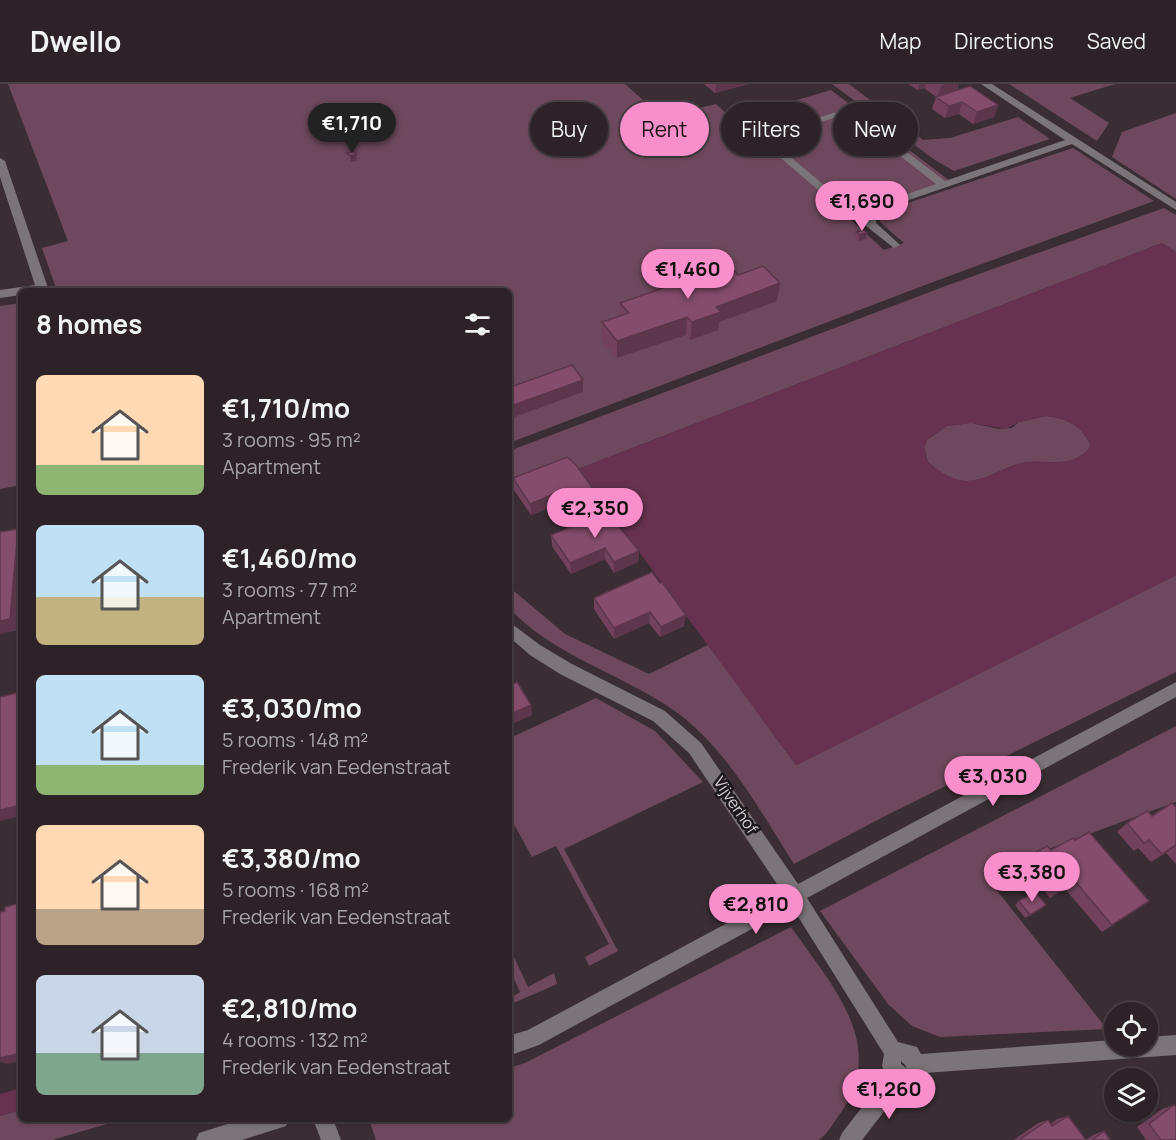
<!DOCTYPE html>
<html lang="en">
<head>
<meta charset="utf-8">
<style>
  body { margin:0; font-family:Manrope,sans-serif; background:#382f33; color:#f1f3f6; height:100vh; display:flex; flex-direction:column; font-size:22px; white-space:nowrap }
  * { box-sizing:border-box; margin:0 }
  p { font-size:20px; color:#a6a4a7 }
  .icon { flex:none; width:33px; height:33px; fill:none; stroke:currentColor; stroke-width:2; stroke-linecap:round; stroke-linejoin:round }
  .map { position:relative; flex:1; overflow:hidden }
  .drawer { position:absolute; left:18px; top:204px; width:494px; height:834px; display:flex; flex-direction:column; background:#2c2227; border-radius:9px; box-shadow:0 2px 4px #0004,0 0 0 2px #483f44 }
  .drawer>* { flex:none }
  .top-card { position:absolute; left:530px; top:18px; width:556px; height:54px; display:flex; gap:12px }
  .controls { position:absolute; left:1104px; top:918px; display:grid; gap:12px }
  .controls a { display:grid; place-items:center; width:54px; height:54px; border-radius:50%; background:#2c2227; box-shadow:0 2px 4px #0004,0 0 0 2px #483f44; font-size:30px }
  .price { position:absolute; translate:-50% -51px; padding:0 14px; border-radius:21px; background:#f98fca; color:#111; font-size:20px; line-height:39px; filter:drop-shadow(0 2px 3px #0008) }
  .price::after { content:''; position:absolute; left:50%; top:36px; width:18px; height:14px; margin-left:-9px; background:inherit; clip-path:polygon(0 0,100% 0,50% 100%) }
  .price.active { background:#222; color:#fff }
  ul { padding:0; list-style:none }
  li { display:flex; align-items:center; gap:18px; height:150px; padding:0 18px }
  li span { display:grid; place-items:center; flex:none; width:168px; height:120px; border-radius:9px; color:#555 }
  li>.icon { margin-inline-start:auto }
  span .icon { width:72px; height:72px; fill:#fffc; stroke-width:1 }
  li b { font-size:26px }
  h2 { display:flex; justify-content:space-between; align-items:center; height:72px; padding:0 18px; font-size:26px }
  .tag { padding:0 21px; border-radius:27px; background:#2c2227; box-shadow:0 2px 4px #0004,0 0 0 2px #483f44; font-size:21px; line-height:54px }
  .tag.active { background:#f98fca; color:#111 }
  header { display:flex; align-items:center; gap:36px; box-sizing:border-box; height:84px; padding:0 30px; background:#2c2227; border-bottom:2px solid #483f44 }
  header strong { font-size:28px }
  nav { display:flex; gap:33px; margin-inline-start:auto; font-size:21px }
  .map>svg:first-child { display:block }
  .green { fill:#6e495d }
  .water { fill:#673250; fill-rule:evenodd }
  .lines { fill:none; stroke-linecap:round; stroke-linejoin:round }
  .minor { fill:#7b7478; fill-rule:evenodd }
  .wall { fill:#72425d }
  .shaded-wall { fill:#5d364c }
  .building { fill:#854d6c; stroke:#5d364c; stroke-width:1.5 }
  .labels { text-anchor:middle; dominant-baseline:central; stroke-width:5; stroke-linejoin:round; paint-order:stroke }
  .street-label { font-size:16px; fill:#d8d0d4; stroke:#1d181b }
</style>
</head>
<body>
<header>
<strong>Dwello</strong>
<nav><a>Map</a><a>Directions</a><a>Saved</a></nav>
</header>
<div class="map">
<svg width="1176" height="1056" viewBox="0 0 1176 1056">
  <rect width="100%" height="100%" fill="#3a2e34"/>
  <!-- green -->
  <path class="green" d="M8 0H625L662 33 716 20 732 35 831 6 951 98 850 135 884 166 904 159 880 138 881 131 884 127 1073 64 1154 117 941 195 509 359 508 207H57L42 164 68 157Z
    M832 0H849L923 56 950 54 1018 33 1050 55 954 87 935 76Z
    M1009 0H1115L1070 14 1109 39 1097 57Z
    M1176 29V115L1112 73 1122 48Z
    M1164 124 1176 131V168L1162 159 578 385 572 378 509 402V367L951 200Z
    M21 219V401L0 405V222Z
    M1046 332C1065 334 1082 341 1090 360L1088 366C1068 387 1042 373 1018 380 1000 385 984 398 965 397 951 396 938 387 928 378L924 363 927 356 947 342 971 339 999 345 1012 344 1019 338Z
    M1176 491V588L885 732 794 780C761 728 724 660 672 625 621 590 551 570 509 524L508 502 565 550 649 590 708 561 796 681Z
    M596 614 655 647 703 698 564 765 618 867 589 882 585 873 609 860 556 762 532 773 515 742 509 745 508 655Z
    M1176 642V718L983 789 1107 945 940 953 912 942 888 920 820 827Z
    M791 843C829 898 888 959 842 1027 835 1036 829 1049 819 1056H376L369 1035H508L509 984 525 979Z
    M509 862 528 903 554 889 557 900 509 921V915L520 908 509 884Z
    M21 1026V1035H124L52 1056H0V1032Z"/>
  <!-- water -->
  <path class="water" d="M1162 159 1176 168V491L796 681 578 385ZM1046 332C1065 334 1082 341 1090 360L1088 366C1068 387 1042 373 1018 380 1000 385 984 398 964 397 951 395 938 387 928 378L924 363 927 356 947 342 971 339 1006 345 1019 338Z
    M21 1004V1026L0 1032V1010Z"/>
  <g class="lines">
    <!-- minor -->
    <path class="minor" d="M981 0H992L1176 118V126L1072 60 877 127 876 139 898 159 900 161 894 164 866 142V131L851 134 756 53 849 24 945 97 1065 56ZM847 30 936 100 856 128 768 54Z
      M0 74 5 77 49 207H21V211L0 214V206L35 201 0 93Z
      M508 537 540 561 572 580 665 627 701 659 798 800 1176 598V613L807 814 898 958 917 963 921 970 1114 956V962H1148V953L1176 951V971L925 989C923 999 917 1002 908 1006L902 1004 862 1056H839L842 1049 886 992 882 982 884 970 792 823 539 961 508 972V952L528 946 783 809 689 669 653 637 560 590 530 571 508 552ZM901 977 906 982V984L901 980Z
      M243 1035H289L286 1042 242 1056H196L199 1049Z
      M313 1035H333L341 1056H321Z"/>
  </g>
  <!-- wall -->
  <path class="wall" d="M704 0H748L715 9Z
    M908 0H959L957 7 998 21 994 33 973 40 959 30 945 34 932 25 936 13 924 4 918 6Z
    M856 148 867 149 866 155 858 157 855 154Z
    M738 191 780 199 777 217 719 238 718 246 690 256 686 251 617 274 601 256 602 238 619 232 620 219Z
    M513 394 596 409V420L573 430 564 418 531 431 514 406Z
    M551 451 639 467 638 478 614 489 605 475 571 490 552 462Z
    M652 488 684 542 660 553 649 539 614 555 594 525V514Z
    M508 592 532 631 514 639 512 635 508 637Z
    M1176 721V780L1166 769 1151 778 1138 764 1134 767 1117 748 1127 739 1152 732Z
    M1051 766 1149 817 1102 848 1065 805 1050 814 1038 799 1033 802 1018 782 1026 774Z
    M1019 817 1046 821 1025 834 1015 821Z
    M1174 1021 1176 1056H1146L1137 1043 1162 1025Z
    M1068 1032 1086 1056H1014L1038 1039 1048 1036 1051 1040 1057 1035Z
    M1104 1047 1110 1056H1086L1093 1051Z"/>
  <!-- shaded-wall -->
  <path class="shaded-wall" d="M716 0H748L715 9Z
    M919 0H926L924 4 918 6Z
    M946 0H959L956 7 937 13 941 2Z
    M962 18 959 30 945 34 949 22Z
    M998 21 994 33 973 40 977 28Z
    M356 71 357 77 351 78 350 72Z
    M867 149 866 155 858 157 860 151Z
    M780 199 777 217 719 238 718 246 690 256 692 238 716 223Z
    M687 233 686 251 617 274V257Z
    M583 296V308L509 335 508 323Z
    M564 406V418L531 431 530 420Z
    M596 409V420L573 430V418Z
    M18 445 21 450V526L19 546 0 550V537Z
    M605 464V475L571 490 570 479Z
    M639 467 638 478 614 489V478Z
    M650 528 649 539 614 555V544Z
    M686 531 684 542 660 553 661 543Z
    M531 621 532 631 514 639 513 629Z
    M511 626 512 635 508 637V627Z
    M21 721V732L0 737V726Z
    M1176 761 1166 769 1151 778 1162 770Z
    M1075 797 1065 805 1050 814 1059 806Z
    M21 969V977L7 980 0 978V973Z"/>
  <!-- building -->
  <path class="building" d="M970 2 998 21 977 28 962 18 949 22 936 13Z
    M354 67 356 71 350 72 347 69Z
    M864 146 867 149 860 151 856 148Z
    M729 181 738 191 763 182 780 199 716 223 721 228 692 238 687 233 617 257 602 238 629 229 620 219Z
    M572 281 583 296 508 323V304Z
    M567 373 576 381 596 409 573 418 564 406 530 420 513 394Z
    M607 428 639 467 614 478 605 464 570 479 551 451Z
    M18 445 10 535 0 537V448Z
    M652 488 660 499 662 498 686 531 661 543 650 528 614 544 594 514Z
    M508 592 513 600 517 598 531 621 513 629 511 626 508 627Z
    M21 608V721L0 726V613Z
    M1172 719 1175 722 1176 721V761L1162 770 1149 756 1144 759 1127 739 1147 727 1152 732Z
    M1089 748 1149 817 1112 841 1075 797 1059 806 1046 791 1042 794 1026 774 1047 762 1051 766 1073 754 1075 756Z
    M1035 808 1046 821 1030 831 1019 817Z
    M21 819V969L0 974V828L5 827V823Z
    M1174 1021 1176 1023V1056H1161L1149 1040Z
    M1068 1032 1086 1056H1019L1048 1036 1052 1042Z
    M1104 1047 1110 1056H1092Z"/>
  <g class="labels">
    <!-- street labels -->
    <g class="street-label">
      <text transform="translate(736 721) rotate(56)">Vijverhof</text>
    </g>
  </g>
</svg>
<div class="controls">
<a><svg class="icon" aria-label="locate" viewBox="0 0 24 24"><circle cx="12" cy="12" r="6"/><path d="M12 2v4M12 18v4M2 12h4M18 12h4"/></svg></a>
<a><svg class="icon" aria-label="layers" viewBox="0 0 24 24"><path d="M12 4l9 5-9 5-9-5zM3 14l9 5 9-5"/></svg></a>
</div>
<b class="price active" style="left:352px;top:70px">€1,710</b>
<b class="price" style="left:862px;top:148px">€1,690</b>
<b class="price" style="left:688px;top:216px">€1,460</b>
<b class="price" style="left:595px;top:455px">€2,350</b>
<b class="price" style="left:993px;top:723px">€3,030</b>
<b class="price" style="left:1032px;top:819px">€3,380</b>
<b class="price" style="left:756px;top:851px">€2,810</b>
<b class="price" style="left:889px;top:1036px">€1,260</b>
<div class="top-card">
<a class="tag">Buy</a>
<a class="tag active">Rent</a>
<a class="tag">Filters</a>
<a class="tag">New</a>
</div>
<section class="drawer">
<h2>8 homes<svg class="icon" aria-label="filters" viewBox="0 0 24 24"><path d="M4 7h16M4 17h16"/><circle cx="9" cy="7" r="2"/><circle cx="15" cy="17" r="2"/></svg></h2>
<ul>
<li><span style="background:linear-gradient(#ffd9b3 75%,#8fb573 0)"><svg class="icon" aria-label="home" viewBox="0 0 24 24"><path d="M3 11l9-7 9 7M6 9v11h12V9"/></svg></span><div><b>€1,710/mo</b><p>3 rooms · 95 m²</p><p>Apartment</p></div></li>
<li><span style="background:linear-gradient(#bfe0f5 60%,#c2b280 0)"><svg class="icon" aria-label="home" viewBox="0 0 24 24"><path d="M3 11l9-7 9 7M6 9v11h12V9"/></svg></span><div><b>€1,460/mo</b><p>3 rooms · 77 m²</p><p>Apartment</p></div></li>
<li><span style="background:linear-gradient(#bfe0f5 75%,#8fb573 0)"><svg class="icon" aria-label="home" viewBox="0 0 24 24"><path d="M3 11l9-7 9 7M6 9v11h12V9"/></svg></span><div><b>€3,030/mo</b><p>5 rooms · 148 m²</p><p>Frederik van Eedenstraat</p></div></li>
<li><span style="background:linear-gradient(#ffd9b3 70%,#b9a48a 0)"><svg class="icon" aria-label="home" viewBox="0 0 24 24"><path d="M3 11l9-7 9 7M6 9v11h12V9"/></svg></span><div><b>€3,380/mo</b><p>5 rooms · 168 m²</p><p>Frederik van Eedenstraat</p></div></li>
<li><span style="background:linear-gradient(#c9d6e8 65%,#7fa58c 0)"><svg class="icon" aria-label="home" viewBox="0 0 24 24"><path d="M3 11l9-7 9 7M6 9v11h12V9"/></svg></span><div><b>€2,810/mo</b><p>4 rooms · 132 m²</p><p>Frederik van Eedenstraat</p></div></li>
</ul>
</section>
</div>
</body>
</html>
